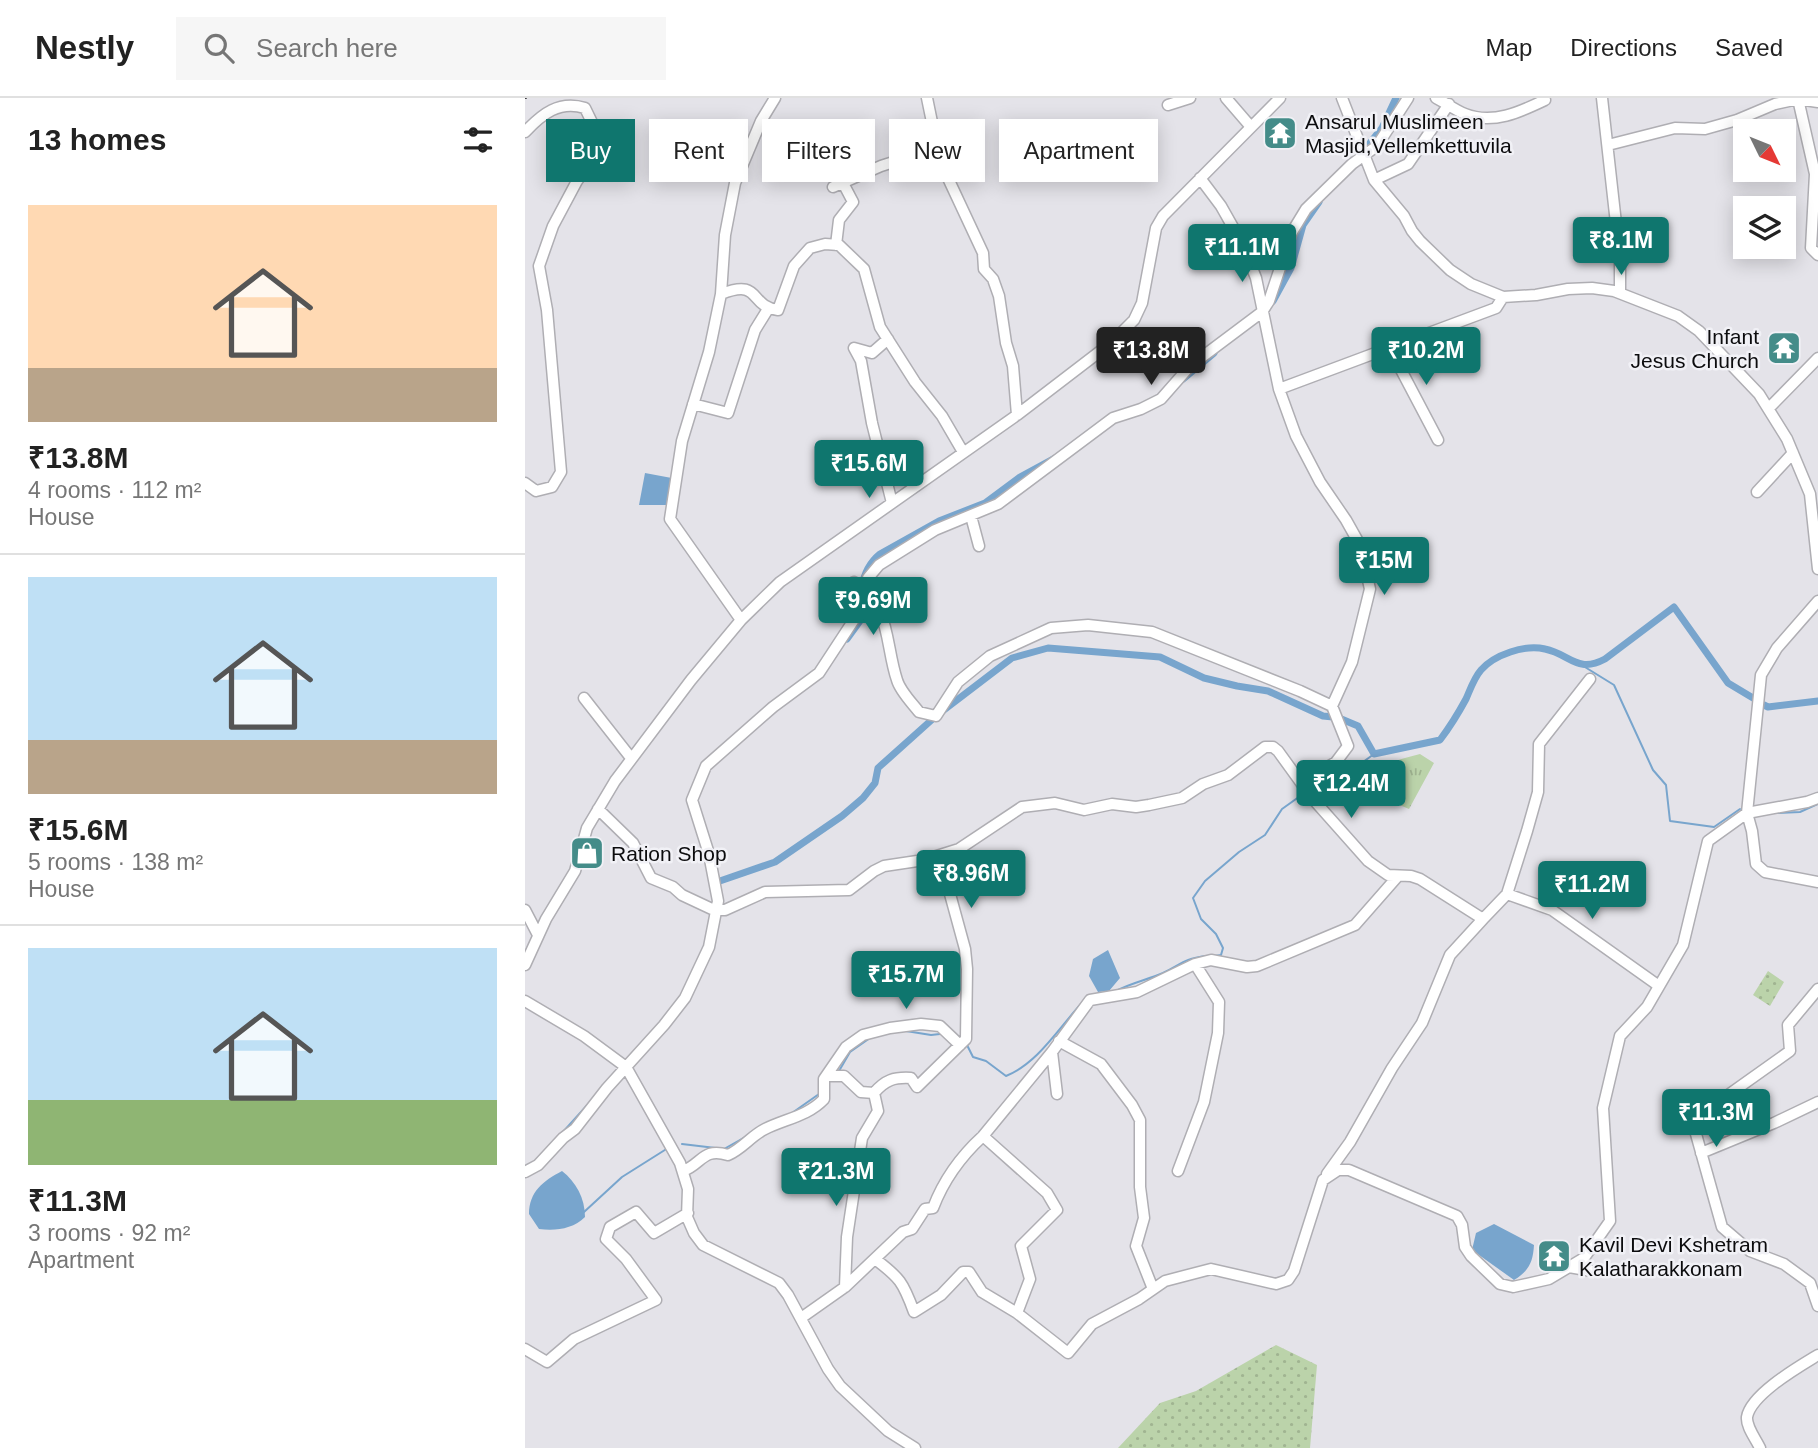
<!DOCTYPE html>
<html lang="en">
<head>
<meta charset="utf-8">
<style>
  body { margin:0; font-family:Helvetica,sans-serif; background:#f6f6f6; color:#222; height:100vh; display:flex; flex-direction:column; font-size:26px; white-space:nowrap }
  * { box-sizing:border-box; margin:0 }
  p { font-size:23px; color:#767676 }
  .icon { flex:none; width:38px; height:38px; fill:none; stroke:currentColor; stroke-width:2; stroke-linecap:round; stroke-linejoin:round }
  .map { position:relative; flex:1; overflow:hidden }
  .details { display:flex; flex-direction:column; background:#fff; width:525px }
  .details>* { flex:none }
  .banner { position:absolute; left:21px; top:21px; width:665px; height:63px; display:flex; gap:14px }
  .needle { width:46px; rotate:133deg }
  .buttons { position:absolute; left:1208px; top:21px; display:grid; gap:14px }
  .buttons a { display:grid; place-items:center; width:63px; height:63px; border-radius:0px; background:#fff; box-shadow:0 4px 18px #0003; font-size:35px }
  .price { position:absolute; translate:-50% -60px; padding:0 16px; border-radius:7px; background:#0f766e; color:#fff; font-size:23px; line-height:46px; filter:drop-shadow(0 2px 4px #0008) }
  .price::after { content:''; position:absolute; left:50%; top:42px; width:21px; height:16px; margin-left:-10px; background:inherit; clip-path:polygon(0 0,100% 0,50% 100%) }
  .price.current { background:#222; color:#fff }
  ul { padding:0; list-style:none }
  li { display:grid; align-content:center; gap:14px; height:371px; padding:0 28px }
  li+li { border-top:2px solid #e0e0e0 }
  li span { display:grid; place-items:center; height:217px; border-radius:0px; color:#555 }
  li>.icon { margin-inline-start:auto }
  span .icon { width:126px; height:126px; fill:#fffc; stroke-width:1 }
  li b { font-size:30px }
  h2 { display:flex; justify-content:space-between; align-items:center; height:84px; padding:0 28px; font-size:30px }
  .tag { padding:0 24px; border-radius:0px; background:#fff; box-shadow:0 4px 18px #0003; font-size:24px; line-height:63px }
  .tag.current { background:#0f766e; color:#fff }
  header { display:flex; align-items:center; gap:42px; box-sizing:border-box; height:98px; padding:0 35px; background:#fff; border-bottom:2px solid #e0e0e0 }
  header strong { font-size:33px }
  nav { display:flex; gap:38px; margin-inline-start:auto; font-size:24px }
  .search { width:490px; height:63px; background:#f6f6f6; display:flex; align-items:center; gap:18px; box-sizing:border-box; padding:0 24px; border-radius:0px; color:#767676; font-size:26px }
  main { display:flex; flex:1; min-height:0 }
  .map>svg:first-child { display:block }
  .grass { fill:url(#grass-tufts) }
  .park { fill:url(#park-dots) }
  .water { fill:#78a5cd }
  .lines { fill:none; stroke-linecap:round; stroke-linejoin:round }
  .stream { stroke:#78a5cd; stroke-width:2 }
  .canal { stroke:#78a5cd; stroke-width:7 }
  .minor-casing { stroke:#afaeb3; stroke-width:13 }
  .minor { stroke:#fff; stroke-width:10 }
  .rail { stroke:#3e3e41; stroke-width:2 }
  .labels { text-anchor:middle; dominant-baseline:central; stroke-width:5; stroke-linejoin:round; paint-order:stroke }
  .poi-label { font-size:21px; fill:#0c0c0e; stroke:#f1f1f6; text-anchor:start }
</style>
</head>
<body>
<header>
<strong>Nestly</strong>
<div class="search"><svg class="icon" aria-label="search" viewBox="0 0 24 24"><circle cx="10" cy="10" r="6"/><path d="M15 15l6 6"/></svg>Search here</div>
<nav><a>Map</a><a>Directions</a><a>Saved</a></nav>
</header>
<main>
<section class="details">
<h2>13 homes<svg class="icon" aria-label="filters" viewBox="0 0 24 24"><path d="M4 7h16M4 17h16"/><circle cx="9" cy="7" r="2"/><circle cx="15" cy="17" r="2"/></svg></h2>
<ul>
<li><span style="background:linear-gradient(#ffd9b3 75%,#b9a48a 0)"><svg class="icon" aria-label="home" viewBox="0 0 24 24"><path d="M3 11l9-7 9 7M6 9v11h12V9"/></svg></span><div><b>₹13.8M</b><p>4 rooms · 112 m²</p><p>House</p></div></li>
<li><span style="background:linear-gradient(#bfe0f5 75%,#b9a48a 0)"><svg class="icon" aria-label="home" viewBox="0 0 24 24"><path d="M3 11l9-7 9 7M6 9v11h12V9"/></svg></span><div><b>₹15.6M</b><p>5 rooms · 138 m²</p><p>House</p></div></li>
<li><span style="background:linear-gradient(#bfe0f5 70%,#8fb573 0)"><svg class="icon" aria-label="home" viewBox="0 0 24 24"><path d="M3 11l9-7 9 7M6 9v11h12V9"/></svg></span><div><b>₹11.3M</b><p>3 rooms · 92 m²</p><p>Apartment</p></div></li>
</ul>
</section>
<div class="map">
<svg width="1293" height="1350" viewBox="0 0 1293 1350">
  <defs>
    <pattern id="grass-tufts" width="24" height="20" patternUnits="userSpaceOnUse" patternTransform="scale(1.75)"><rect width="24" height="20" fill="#bbd3aa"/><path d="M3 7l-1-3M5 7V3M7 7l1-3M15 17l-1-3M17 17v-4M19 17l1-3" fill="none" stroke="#a0b491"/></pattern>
    <pattern id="park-dots" width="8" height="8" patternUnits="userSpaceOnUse" patternTransform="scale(1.75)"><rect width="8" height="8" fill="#bbd3aa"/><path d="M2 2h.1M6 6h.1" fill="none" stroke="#a0b491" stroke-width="1.8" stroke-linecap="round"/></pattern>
  </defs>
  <rect width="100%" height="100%" fill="#e4e3e9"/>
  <!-- grass -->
  <path class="grass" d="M895 656 909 665 884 711 851 697 837 684C852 666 873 662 895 656Z"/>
  <!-- park -->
  <path class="park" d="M1243 873 1259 884 1245 908 1228 897Z
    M751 1247 792 1267 785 1350H593L635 1305 671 1293Z"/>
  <!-- water -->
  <path class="water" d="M120 375 152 381 144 407H114Z
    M583 852 595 880 584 893 573 894 564 878 568 861Z
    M37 1073C51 1084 60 1100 60 1119 48 1131 31 1133 14 1131L4 1116C4 1094 18 1083 37 1073Z
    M969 1126 1009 1147C1008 1164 1004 1173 989 1182L947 1152 951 1135Z"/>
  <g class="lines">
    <!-- stream -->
    <path class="stream" d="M1055 566 1089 587 1128 672 1141 687 1145 723 1189 729 1215 711
      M787 689 819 678 849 656
      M1250 715 1275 714 1293 706
      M690 858 696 857 698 850 691 836 676 821 668 800 680 783 714 754 740 737 757 711 778 696
      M589 894C605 885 622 882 638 875 657 866 658 861 681 858
      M381 933 406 937 415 936
      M428 934 434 939
      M442 947 448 959 461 963 481 978C513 965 533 931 556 906
      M314 973 325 954 345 940
      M267 1015 294 996
      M238 1027 262 1017
      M37 1035 66 1003
      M157 1046 199 1051 222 1038
      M59 1114 97 1079 143 1050"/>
    <!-- canal -->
    <path class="canal" d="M841 50 857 30 871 0
      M748 203 766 170 778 127 794 104
      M658 281 689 255
      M337 489C339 476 344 465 355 456L414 423 460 405 495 379 530 360
      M322 541 335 523 338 512
      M1239 607 1243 609 1293 603
      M814 620 833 628 849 656 915 642C924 630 934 614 941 601 945 592 949 580 956 572 969 557 1000 546 1020 551 1045 556 1052 576 1080 561L1149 509 1203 585 1228 600
      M191 779 192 784 250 764 317 718 338 700 350 685 353 670 411 618 487 560 523 550 635 559 679 580 712 588 743 593 798 618 808 619"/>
    <!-- minor casing -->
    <g class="minor-casing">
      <path id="minor" d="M402 0 415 63 458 155 459 171 468 181 474 198 481 245 488 268 492 317
        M701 0 726 29
        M817 0 849 82 879 118 887 133 895 143 925 172 946 186 978 199 1011 197 1043 191 1067 190 1089 193 1153 218 1174 233 1234 296 1262 341 1285 396 1293 471
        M911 0C921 5 930 12 940 16 968 27 995 14 1020 2
        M1077 0 1095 161V195
        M1273 1 1293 4
        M643 7 665 0
        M0 34C17 16 34 2 60 10L76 43 74 53 52 83 28 128 14 168 22 212 36 374 27 389 11 393 0 385
        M1083 47 1150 30 1180 31 1212 22 1250 6 1273 1 1290 76 1286 150 1293 157
        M675 80 696 108 718 147 731 180 754 291 771 338 795 384 821 422 835 447 845 491 827 564 807 608 823 648 811 664 776 685
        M849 82 883 66 924 6
        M308 89 356 68 412 50
        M311 147 314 122 328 104 318 85
        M196 196C237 180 223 208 253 212L269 168 285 150 300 146 314 147 339 171 355 229 390 284 417 318 438 354
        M363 241 347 255 329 250 336 263 347 325 367 405
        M864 249 913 342
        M754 291 971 210 978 199
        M168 306 203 315 230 232 243 211
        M1244 310 1293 260
        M1232 394 1268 355
        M446 418 454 448
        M329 484C366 506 360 547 372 582 375 593 387 605 394 614L411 618 433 584 465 558 526 530 563 527 627 534 775 593 807 608
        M1293 503 1252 550 1236 577 1222 715 1227 733 1231 766 1240 774 1293 784
        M216 522 145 421 157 343 184 254 196 196 200 137 210 85 236 23 250 0
        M59 600 106 660
        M73 711 108 745 126 780 148 789 157 797 189 812H200L240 794 324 792 349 773 359 768 399 762 434 751 497 709 530 705 559 712 587 706 611 709 624 707 657 700 678 686 703 677 740 649H748L753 653 787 700 843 763 863 777 886 778 895 781 958 821 925 857 897 925 867 970 825 1044 802 1076
        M873 778 830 827 732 868 722 869 686 862 670 866 612 894 565 902 527 954 458 1038 522 1095 532 1112 496 1148 505 1181 492 1215 543 1255 567 1226 614 1201 640 1183 686 1171 751 1186 763 1182 769 1173 798 1082 813 1072H824L932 1118 937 1127 940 1149 946 1158 975 1186 988 1189 1024 1181 1059 1160 1085 1123 1078 1010 1095 938 1122 909 1158 847 1183 743 1222 715 1282 704 1293 700
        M982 796 1027 812 1134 888
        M0 812 13 837
        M958 821 982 796 1002 733 1013 694 1014 646 1065 581
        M0 867 21 821 50 773 62 730 90 683 166 582 216 522 255 484 492 317 586 245 609 222 617 205 631 130 638 118 755 0
        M1293 891 1263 927 1265 953 1175 1017 1171 1036 1197 1129 1225 1153 1259 1166 1285 1185 1293 1208
        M0 903 59 938 101 969 155 1065 163 1091 162 1119 169 1135 178 1147 254 1185 263 1197 303 1271 315 1288 363 1333 390 1350
        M534 943 576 966 607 1007 615 1022V1089L619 1120 611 1148 628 1191
        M527 954 532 996
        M302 978H319L336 994 349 995
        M349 995C360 982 369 979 386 980L392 989 441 941 442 871 440 851 425 796 422 756
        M1176 1055 1249 1025 1293 1004
        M158 1073C177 1066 178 1049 203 1057 217 1051 226 1038 240 1031 260 1021 283 1018 299 1001V981L321 949 338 937 365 930 396 926 415 928 435 947
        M653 1073 679 1004 693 935 694 904 670 866
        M0 1074 13 1067 38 1040 50 1031 82 990 139 927 160 900 184 849 193 803 184 756 167 702 181 668 248 609 294 575 332 517 338 504 343 480 354 467 410 432 473 406 588 320 616 311 636 301 665 268 737 214 744 203 767 134 781 111 827 66 852 48 883 0
        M350 1161C375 1180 378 1184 389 1214L416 1197 438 1174H444L457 1194 492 1215
        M1044 1169 1067 1173
        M320 1189 378 1134 387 1131 400 1111 408 1110C419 1081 435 1059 458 1038
        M276 1220 320 1189 322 1139 337 1040 353 1013 349 995
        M0 1251 22 1264 49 1241 131 1202 101 1161 81 1141 85 1129 111 1114 129 1135 163 1115
        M1235 1350C1231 1341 1221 1329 1222 1319 1226 1296 1275 1268 1293 1257"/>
    </g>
    <!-- minor -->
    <use href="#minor" class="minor"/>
    <!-- rail -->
    <path class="rail" d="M0 0H1"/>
  </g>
  <!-- icons -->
  <defs>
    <g id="temple-square" transform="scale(1.75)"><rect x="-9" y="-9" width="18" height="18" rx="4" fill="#448c89" stroke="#f1f1f6"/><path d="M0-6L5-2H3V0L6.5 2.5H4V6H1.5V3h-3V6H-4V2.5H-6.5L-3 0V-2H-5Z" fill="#fff"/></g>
    <g id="shop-square" transform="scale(1.75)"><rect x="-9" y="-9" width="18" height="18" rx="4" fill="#448c89" stroke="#f1f1f6"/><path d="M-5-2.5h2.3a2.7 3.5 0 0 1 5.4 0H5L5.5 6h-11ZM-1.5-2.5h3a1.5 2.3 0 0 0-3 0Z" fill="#fff"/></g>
  </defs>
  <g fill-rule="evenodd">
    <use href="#temple-square" x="755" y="35"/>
    <use href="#temple-square" x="1259" y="250"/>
    <use href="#shop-square" x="62" y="755"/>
    <use href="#temple-square" x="1029" y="1158"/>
  </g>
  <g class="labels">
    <!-- poi labels -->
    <g class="poi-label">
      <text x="780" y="23">Ansarul Muslimeen<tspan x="780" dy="24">Masjid,Vellemkettuvila</tspan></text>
      <text x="1234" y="238" text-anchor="end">Infant<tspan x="1234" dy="24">Jesus Church</tspan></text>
      <text x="86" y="755">Ration Shop</text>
      <text x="1054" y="1146">Kavil Devi Kshetram<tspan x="1054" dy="24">Kalatharakkonam</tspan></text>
    </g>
  </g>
</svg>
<div class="buttons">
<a><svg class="needle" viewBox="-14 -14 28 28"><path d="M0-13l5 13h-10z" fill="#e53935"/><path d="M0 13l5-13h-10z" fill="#767676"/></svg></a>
<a><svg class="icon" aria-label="layers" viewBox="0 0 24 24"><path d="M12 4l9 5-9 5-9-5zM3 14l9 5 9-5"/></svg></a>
</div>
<b class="price" style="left:1096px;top:179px">₹8.1M</b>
<b class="price" style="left:717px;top:186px">₹11.1M</b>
<b class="price current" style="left:626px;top:289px">₹13.8M</b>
<b class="price" style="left:901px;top:289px">₹10.2M</b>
<b class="price" style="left:344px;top:402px">₹15.6M</b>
<b class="price" style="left:859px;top:499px">₹15M</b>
<b class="price" style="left:348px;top:539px">₹9.69M</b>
<b class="price" style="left:826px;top:722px">₹12.4M</b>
<b class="price" style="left:446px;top:812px">₹8.96M</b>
<b class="price" style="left:1067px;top:823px">₹11.2M</b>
<b class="price" style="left:381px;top:913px">₹15.7M</b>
<b class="price" style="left:1191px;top:1051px">₹11.3M</b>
<b class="price" style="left:311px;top:1110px">₹21.3M</b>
<div class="banner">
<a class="tag current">Buy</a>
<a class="tag">Rent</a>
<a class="tag">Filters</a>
<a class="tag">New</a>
<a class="tag">Apartment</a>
</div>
</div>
</main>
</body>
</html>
